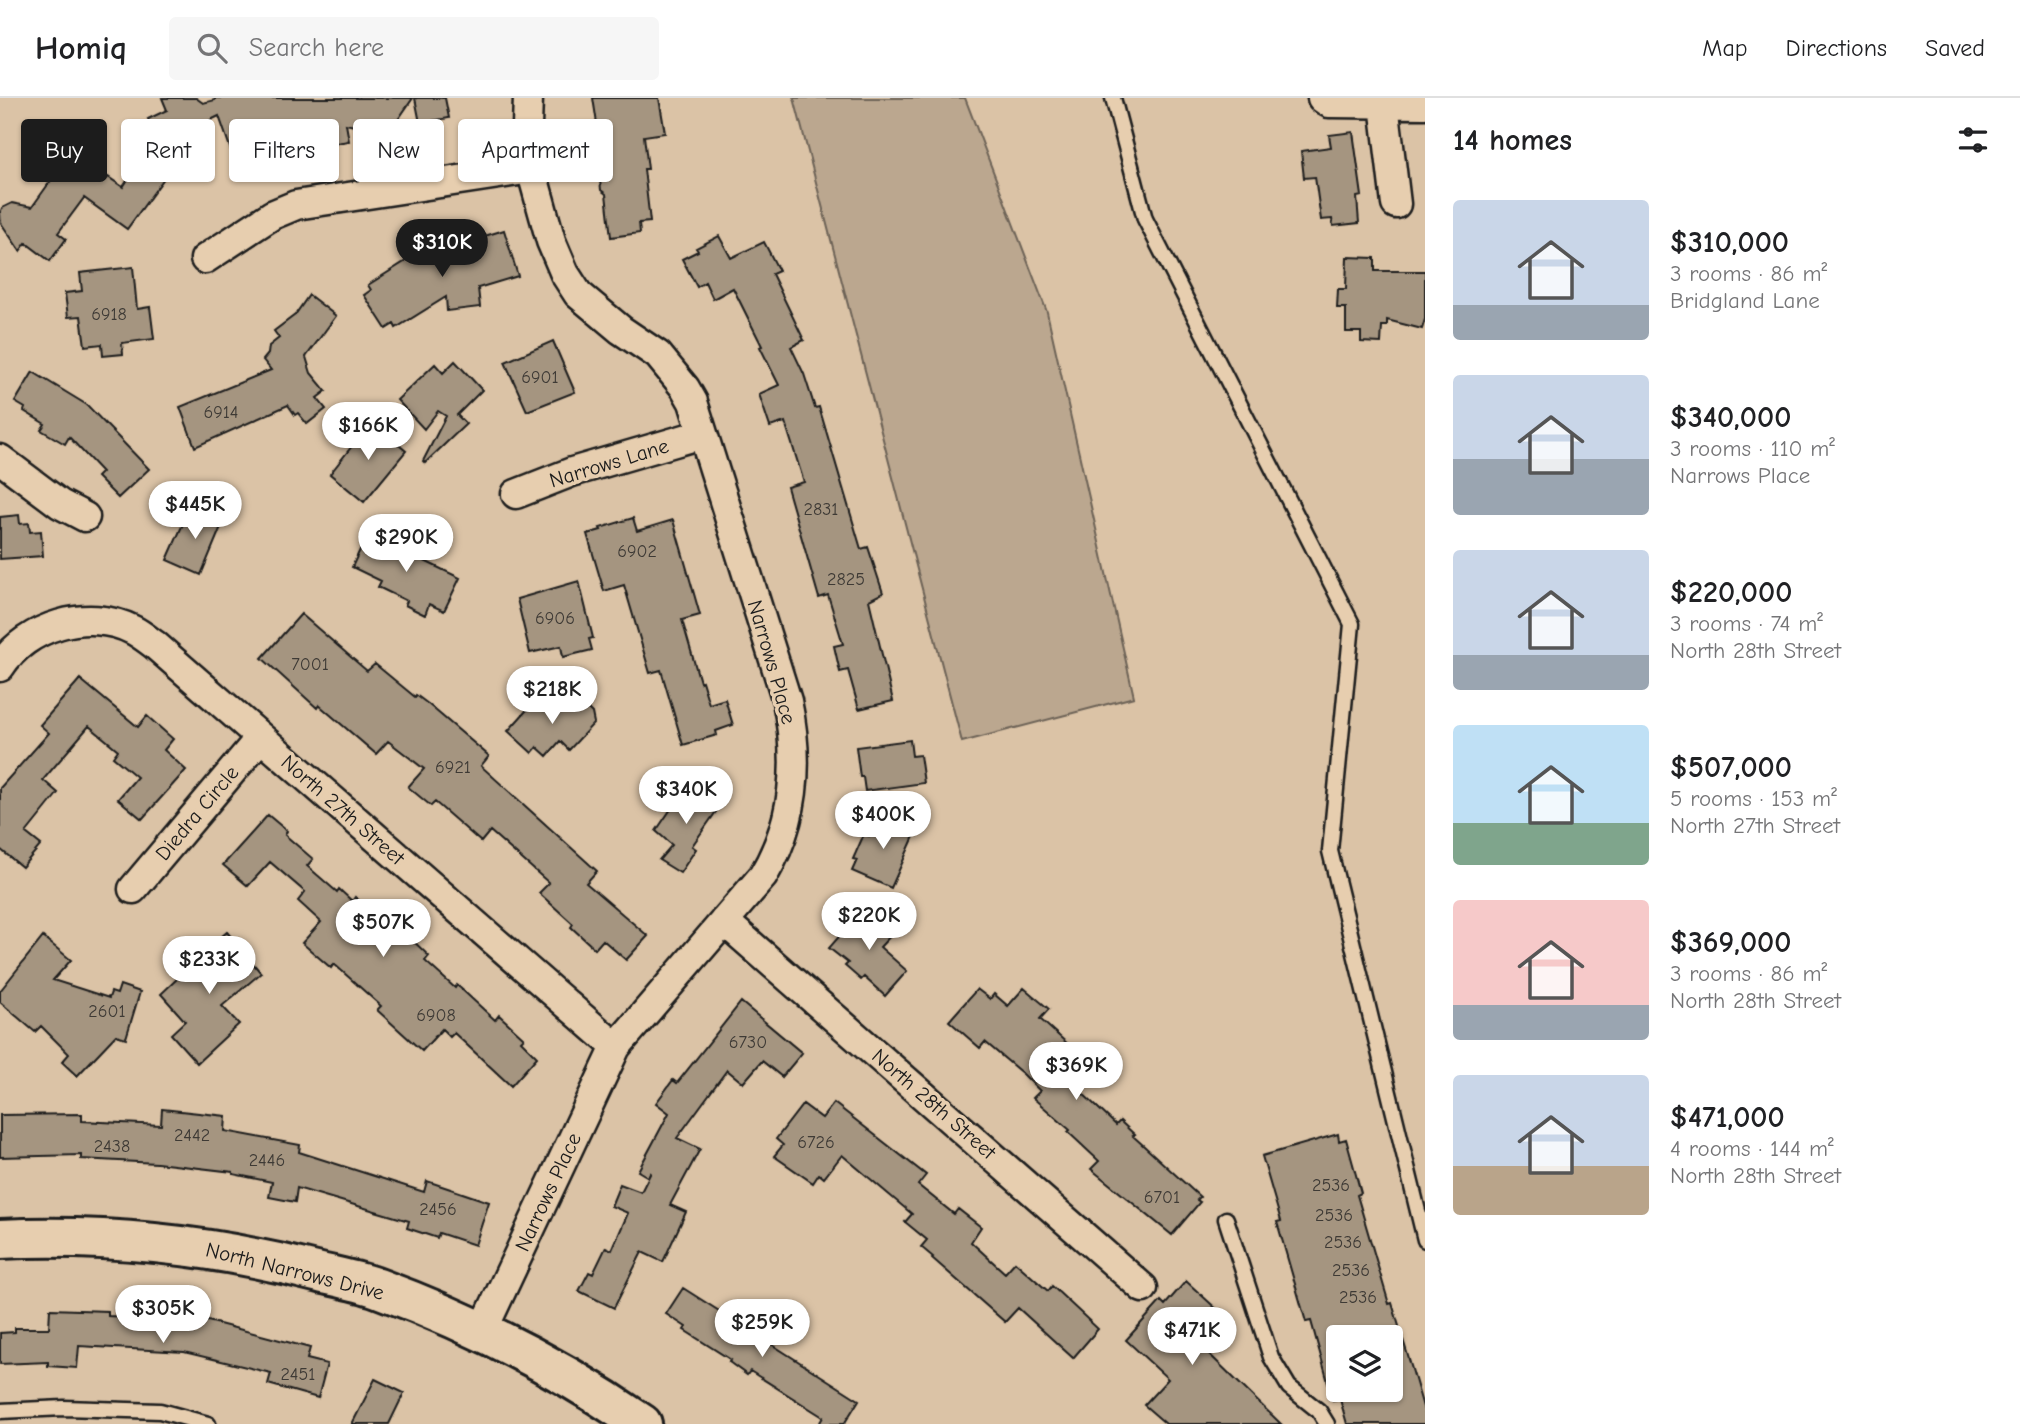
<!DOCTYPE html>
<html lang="en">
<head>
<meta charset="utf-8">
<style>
  body { margin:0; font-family:"Comic Neue",sans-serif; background:#f6f6f6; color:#202124; height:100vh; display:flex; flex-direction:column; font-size:26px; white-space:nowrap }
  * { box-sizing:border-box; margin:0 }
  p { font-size:23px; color:#757577 }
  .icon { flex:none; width:38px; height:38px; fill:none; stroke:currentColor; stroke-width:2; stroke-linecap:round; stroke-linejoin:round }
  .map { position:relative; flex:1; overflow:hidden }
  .sheet { display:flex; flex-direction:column; background:#fff; width:595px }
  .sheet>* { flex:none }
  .guide { position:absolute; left:21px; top:21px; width:665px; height:63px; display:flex; gap:14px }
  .fabs { position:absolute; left:1326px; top:1227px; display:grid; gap:14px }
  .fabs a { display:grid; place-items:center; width:77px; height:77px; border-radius:7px; background:#fff; box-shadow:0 2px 5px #0004; font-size:35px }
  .price { position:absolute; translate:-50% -60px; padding:0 16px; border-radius:24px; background:#fff; color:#222; font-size:23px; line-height:46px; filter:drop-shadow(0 2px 4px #0008) }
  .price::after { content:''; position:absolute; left:50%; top:42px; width:21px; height:16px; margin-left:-10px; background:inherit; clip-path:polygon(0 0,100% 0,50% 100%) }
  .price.active { background:#1c1c1c; color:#fff }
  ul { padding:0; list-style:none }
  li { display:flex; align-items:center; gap:21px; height:175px; padding:0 28px }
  li span { display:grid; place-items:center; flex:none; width:196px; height:140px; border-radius:7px; color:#555 }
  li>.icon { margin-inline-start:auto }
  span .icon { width:84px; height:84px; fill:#fffc; stroke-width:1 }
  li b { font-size:30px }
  h2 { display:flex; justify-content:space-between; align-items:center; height:84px; padding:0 28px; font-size:30px }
  .tag { padding:0 24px; border-radius:7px; background:#fff; box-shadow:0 2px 5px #0004; font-size:24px; line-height:63px }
  .tag.active { background:#1c1c1c; color:#fff }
  header { display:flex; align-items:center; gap:42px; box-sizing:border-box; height:98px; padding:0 35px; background:#fff; border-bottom:2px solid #e0e0e0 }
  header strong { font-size:33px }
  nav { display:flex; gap:38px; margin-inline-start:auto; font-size:24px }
  .search { width:490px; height:63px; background:#f6f6f6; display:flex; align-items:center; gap:18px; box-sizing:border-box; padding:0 24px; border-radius:7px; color:#757577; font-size:26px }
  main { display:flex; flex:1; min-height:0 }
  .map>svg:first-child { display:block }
  .green { fill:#bba78f; stroke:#6c6256; stroke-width:2 }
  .building { fill:#a59580; stroke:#1c1c1c; stroke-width:2; fill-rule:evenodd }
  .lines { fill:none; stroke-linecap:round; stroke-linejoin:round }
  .service-casing { stroke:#1c1c1c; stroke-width:19 }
  .minor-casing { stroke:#1c1c1c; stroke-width:33 }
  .secondary-casing { stroke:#1c1c1c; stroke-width:44 }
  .service { stroke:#e7ceaf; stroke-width:14 }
  .minor { stroke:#e7ceaf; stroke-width:28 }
  .secondary { stroke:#e7ceaf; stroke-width:38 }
  .labels { text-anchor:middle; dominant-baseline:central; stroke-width:7; stroke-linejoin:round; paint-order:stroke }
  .number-label { font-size:18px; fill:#3e3a35 }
  .street-label { font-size:21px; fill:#1c1c1c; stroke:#e7ceaf }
</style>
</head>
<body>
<header>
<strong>Homiq</strong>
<div class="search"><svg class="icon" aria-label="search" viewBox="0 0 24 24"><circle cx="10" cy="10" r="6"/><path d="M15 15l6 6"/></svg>Search here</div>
<nav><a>Map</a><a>Directions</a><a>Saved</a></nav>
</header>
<main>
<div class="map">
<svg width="1425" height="1326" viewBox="0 0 1425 1326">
  <rect width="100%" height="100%" fill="#dbc3a6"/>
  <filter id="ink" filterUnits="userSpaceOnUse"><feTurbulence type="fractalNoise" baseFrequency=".0143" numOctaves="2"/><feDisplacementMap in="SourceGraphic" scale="14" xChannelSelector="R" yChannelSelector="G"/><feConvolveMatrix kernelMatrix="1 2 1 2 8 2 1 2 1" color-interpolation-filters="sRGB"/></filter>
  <g filter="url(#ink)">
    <!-- green -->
    <path class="green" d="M794 0H965L1047 214 1134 599 962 644Z"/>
    <!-- building -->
    <path class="building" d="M162 0H196L203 5 215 2V0H413L388 36 346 26 349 43 323 47 319 23 274 34 276 41 263 44 265 50 233 58 219 18 192 31 174 58 178 61 127 131 84 100 58 135 66 141 50 163 26 145 20 153 1 125 0 115 2 110 12 105 32 109 52 81 45 65 49 55 55 52H64L106 82 108 79 123 89 140 63 129 36 152 28 148 21 167 12Z
      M415 0H445L449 20 420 25Z
      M593 0H659L665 35 644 38 648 71H644L650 124 639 125 640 135 611 139 606 96 601 92 597 52 601 51Z
      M1353 34 1362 98 1357 99 1359 125 1333 128 1332 121 1321 122 1315 79 1304 80 1301 53 1331 49 1329 37Z
      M504 132 518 178 478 190 480 209 447 213 446 199 396 230 394 226 386 231 364 197 371 192 368 187 417 156 447 146 449 149Z
      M719 138 731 160 764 144 779 173 772 176 804 242 791 249 804 276 815 310 819 309 861 451 868 449 883 495 869 502 893 603 859 611 848 572 840 574 834 548 843 546 828 497 819 500 787 389 804 384 785 324 770 329 759 296 779 287 760 249 762 248 733 190 713 201 705 184 697 189 682 161 698 153 696 150Z
      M1347 159 1375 160V173H1425V221L1422 231 1387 222V228H1382L1381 245 1361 244V234H1346V210H1337L1338 191H1346Z
      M133 169 137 211 150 209 154 241 122 245 123 256 103 258 102 246 85 248 81 218 68 219 65 195 82 193 80 175Z
      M309 197 336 218 306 259 311 275 326 293 317 300 326 311 307 326 298 315 295 317 288 307 195 349 180 309 271 272 263 262 268 256 269 248 279 240 274 233 295 217Z
      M553 243 575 294 527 313 505 264Z
      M455 263 482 292 457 317 466 326 425 365 423 363 446 318 438 313 424 331 397 302 435 266 443 275Z
      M33 274 87 307 149 371 118 400 97 379 102 374 69 339 65 346 41 332 45 326 24 313 25 310 15 304Z
      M371 324 406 353 364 404 330 376Z
      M190 410 223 424 201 477 167 462Z
      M19 417 20 426 29 425 30 434 41 433 43 458 0 461V419Z
      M633 420 637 433 673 422 700 517 682 522 700 584 702 583 709 606 725 601 733 627 716 633 717 637 683 647 661 572 650 575 624 487 604 493 587 436 601 432 600 430Z
      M387 436 415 450 412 457 460 480 444 513 429 506 425 517 405 507 407 503 378 489 381 483 352 469 365 441 381 448Z
      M579 483 593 540 589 541 592 552 563 559 561 548 530 555 517 501Z
      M301 516 367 573 375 566 415 599 416 597 428 606 489 658 481 668 597 773 586 785 648 838 626 862 603 842 595 851 571 829 573 826 539 795 549 785 490 733 481 744 435 704 431 708 408 689 424 671 388 643 376 656 319 607 317 610 262 560Z
      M80 581 138 629 147 618 173 641 164 652 186 672 142 721 118 701 137 679 113 659 118 652 89 628 43 682 58 695 26 735 41 747 22 769 0 751V690L49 635 40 627Z
      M557 598 569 609H586L592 615 594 625 569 652 560 643 547 658 537 649 532 655 508 633 534 604 544 613Z
      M910 642 912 658 920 657 924 685 865 693 863 679H860L856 649Z
      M688 686 720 708 692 748 696 751 680 775 659 762 672 747 656 733Z
      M268 717 287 733 285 737 313 761 307 768 337 794 339 791 352 803 355 799 404 841 407 837 429 858 425 863 455 890 457 887 495 922 499 917 524 940 521 943 537 959 511 988 454 935 450 939 442 931 422 953 377 912 381 908 334 866 331 870 302 845 321 824 298 803 305 794 270 764 248 788 223 767Z
      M879 717 916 734 891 790 852 773 857 762 853 761 864 736 869 738Z
      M865 809 894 834 880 849 907 873 885 898 864 879 861 882 845 868 848 865 829 850Z
      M227 834 261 875 222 908 239 926 197 965 171 936 185 923 161 896 197 862 196 860Z
      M43 839 71 862 53 882 109 900 111 894 117 896 120 887 140 894 126 940 116 937 77 978 62 964 69 956 41 928 35 934 0 904V893Z
      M1024 890 1049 911 1040 921 1098 973 1080 993 1116 1027 1120 1023 1135 1037 1133 1038 1200 1099 1197 1102 1200 1104 1172 1137 1091 1071 1099 1063 1068 1034 1070 1032 1033 1000 1040 993 1023 976 985 944 980 950 949 923 977 891 990 901 994 896 1008 908Z
      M741 904 802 955 782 979 762 963 743 985 727 972 677 1040 700 1051 670 1107 686 1114 663 1164 642 1154 614 1210 579 1193 589 1174 593 1176 606 1149 612 1152 628 1115 611 1108 620 1086 641 1094 651 1074 648 1079 638 1073 669 1015 656 1005 673 982 677 985Z
      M834 1005 926 1077 918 1087 954 1116 958 1111 981 1129 971 1144 1005 1175 1015 1164 1048 1193 1052 1188 1098 1231 1073 1260 1018 1210 1005 1224 932 1160 933 1159 921 1149 927 1142 905 1124 912 1116 842 1057 824 1080 819 1076 813 1085 774 1058 783 1047 776 1041 803 1006 822 1020Z
      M162 1011 226 1018 225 1033 300 1047 299 1054 424 1094 427 1083 489 1104 475 1147 439 1135 437 1140 407 1130 409 1123 297 1090 295 1104 269 1099 272 1084 233 1076V1074L157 1065 81 1061V1057L0 1059V1017L82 1016V1023L161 1027Z
      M1338 1036 1339 1043 1346 1041 1361 1095 1357 1097 1389 1206 1392 1205 1414 1278 1425 1316V1326H1347L1339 1298V1301L1333 1302 1311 1223 1306 1224 1277 1124 1281 1123 1262 1058ZM1339 1239H1391V1292H1339Z
      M1186 1183 1221 1215 1200 1238 1205 1242 1201 1248 1281 1326H1166L1144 1307 1168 1281 1126 1242 1161 1203 1165 1207Z
      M683 1190 859 1302 844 1326H819L823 1319 750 1273 747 1277 729 1264 731 1262 684 1232 686 1229 666 1216Z
      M50 1211 108 1213V1218L208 1223 310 1250 307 1261 327 1266 318 1300 268 1286 271 1275 184 1254 79 1248 77 1270 48 1268V1264L0 1266V1235L15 1234V1230H49Z
      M375 1281 404 1295 389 1326H352Z"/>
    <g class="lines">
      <!-- service casing -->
      <g class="service-casing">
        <path id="service" d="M1113 0 1145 121 1352 526 1330 753 1425 1142
          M1226 1121 1271 1259 1289 1289 1319 1313 1327 1326
          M0 1313 64 1310 160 1313 208 1326"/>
      </g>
      <!-- minor casing -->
      <g class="minor-casing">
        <path id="minor" d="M1322 0 1329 5 1425 6
          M1384 6 1396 106
          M205 161 272 117 296 107 531 71
          M0 361 60 406 85 419
          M516 396 572 374 702 336
          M0 569C26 528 88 509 133 532 141 536 148 542 155 547L616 949
          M133 791 260 640
          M724 823 1143 1190
          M482 1234 616 949 763 778C796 723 800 664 787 603L693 304 685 290 658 257 621 232 578 196 565 176 551 143 531 71 527 28 528 0"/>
      </g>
      <!-- secondary casing -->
      <g class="secondary-casing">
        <path id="secondary" d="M0 1141C107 1136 212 1147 316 1174 336 1179 358 1183 378 1190 471 1224 561 1270 642 1326"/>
      </g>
      <!-- service -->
      <use href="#service" class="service"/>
      <!-- minor -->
      <use href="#minor" class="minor"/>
      <!-- secondary -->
      <use href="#secondary" class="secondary"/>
    </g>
  </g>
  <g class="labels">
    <!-- number labels -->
    <g class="number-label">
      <text x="109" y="216">6918</text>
      <text x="540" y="279">6901</text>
      <text x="221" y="314">6914</text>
      <text x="821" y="411">2831</text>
      <text x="637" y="453">6902</text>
      <text x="846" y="481">2825</text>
      <text x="555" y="520">6906</text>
      <text x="310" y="566">7001</text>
      <text x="453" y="669">6921</text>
      <text x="107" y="913">2601</text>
      <text x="436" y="917">6908</text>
      <text x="748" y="944">6730</text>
      <text x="192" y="1037">2442</text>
      <text x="816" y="1044">6726</text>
      <text x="112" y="1048">2438</text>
      <text x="267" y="1062">2446</text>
      <text x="1331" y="1087">2536</text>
      <text x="1162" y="1099">6701</text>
      <text x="438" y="1111">2456</text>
      <text x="1334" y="1117">2536</text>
      <text x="1343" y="1144">2536</text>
      <text x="1351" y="1172">2536</text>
      <text x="1358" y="1199">2536</text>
      <text x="298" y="1276">2451</text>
    </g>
    <!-- street labels -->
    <g class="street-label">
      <text transform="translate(609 365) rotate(-17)">Narrows Lane</text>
      <text transform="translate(772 564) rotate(74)">Narrows Place</text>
      <text transform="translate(343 712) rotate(41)">North 27th Street</text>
      <text transform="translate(197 715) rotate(-50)">Diedra Circle</text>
      <text transform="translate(934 1006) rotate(41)">North 28th Street</text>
      <text transform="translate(548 1094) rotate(-65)">Narrows Place</text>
      <text transform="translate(295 1173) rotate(14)">North Narrows Drive</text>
    </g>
  </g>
</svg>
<div class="fabs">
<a><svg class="icon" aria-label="layers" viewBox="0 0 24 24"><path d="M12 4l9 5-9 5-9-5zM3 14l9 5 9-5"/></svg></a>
</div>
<b class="price active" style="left:442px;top:181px">$310K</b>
<b class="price" style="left:368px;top:364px">$166K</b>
<b class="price" style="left:195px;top:443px">$445K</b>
<b class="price" style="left:406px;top:476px">$290K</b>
<b class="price" style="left:552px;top:628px">$218K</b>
<b class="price" style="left:686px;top:728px">$340K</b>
<b class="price" style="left:883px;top:753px">$400K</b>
<b class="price" style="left:869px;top:854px">$220K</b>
<b class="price" style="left:383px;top:861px">$507K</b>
<b class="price" style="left:209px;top:898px">$233K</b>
<b class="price" style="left:1076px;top:1004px">$369K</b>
<b class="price" style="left:163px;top:1247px">$305K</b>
<b class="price" style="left:762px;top:1261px">$259K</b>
<b class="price" style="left:1192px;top:1269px">$471K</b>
<div class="guide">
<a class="tag active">Buy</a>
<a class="tag">Rent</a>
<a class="tag">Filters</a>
<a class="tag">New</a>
<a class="tag">Apartment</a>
</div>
</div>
<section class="sheet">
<h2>14 homes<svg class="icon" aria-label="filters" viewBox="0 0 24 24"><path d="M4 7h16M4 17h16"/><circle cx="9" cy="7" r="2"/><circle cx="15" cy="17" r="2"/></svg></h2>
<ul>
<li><span style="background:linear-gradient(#c9d6e8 75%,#9aa5b1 0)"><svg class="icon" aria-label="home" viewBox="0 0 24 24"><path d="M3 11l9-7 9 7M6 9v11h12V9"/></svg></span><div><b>$310,000</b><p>3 rooms · 86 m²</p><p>Bridgland Lane</p></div></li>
<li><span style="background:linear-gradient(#c9d6e8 60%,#9aa5b1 0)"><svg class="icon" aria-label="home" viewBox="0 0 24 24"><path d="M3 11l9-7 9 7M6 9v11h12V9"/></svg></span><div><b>$340,000</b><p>3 rooms · 110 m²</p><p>Narrows Place</p></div></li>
<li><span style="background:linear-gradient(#c9d6e8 75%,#9aa5b1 0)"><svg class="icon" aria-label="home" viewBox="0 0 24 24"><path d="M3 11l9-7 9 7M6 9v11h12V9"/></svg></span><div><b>$220,000</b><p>3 rooms · 74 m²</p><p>North 28th Street</p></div></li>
<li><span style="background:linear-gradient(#bfe0f5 70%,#7fa58c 0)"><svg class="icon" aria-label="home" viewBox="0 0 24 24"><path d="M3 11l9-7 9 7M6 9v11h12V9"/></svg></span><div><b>$507,000</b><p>5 rooms · 153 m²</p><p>North 27th Street</p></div></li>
<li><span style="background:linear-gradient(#f6c9c9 75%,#9aa5b1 0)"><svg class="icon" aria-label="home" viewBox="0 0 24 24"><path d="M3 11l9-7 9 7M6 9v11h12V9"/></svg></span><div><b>$369,000</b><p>3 rooms · 86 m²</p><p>North 28th Street</p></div></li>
<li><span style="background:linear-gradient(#c9d6e8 65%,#b9a48a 0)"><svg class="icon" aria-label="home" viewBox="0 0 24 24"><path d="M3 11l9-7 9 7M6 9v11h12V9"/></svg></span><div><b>$471,000</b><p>4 rooms · 144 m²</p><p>North 28th Street</p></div></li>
</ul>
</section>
</main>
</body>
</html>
